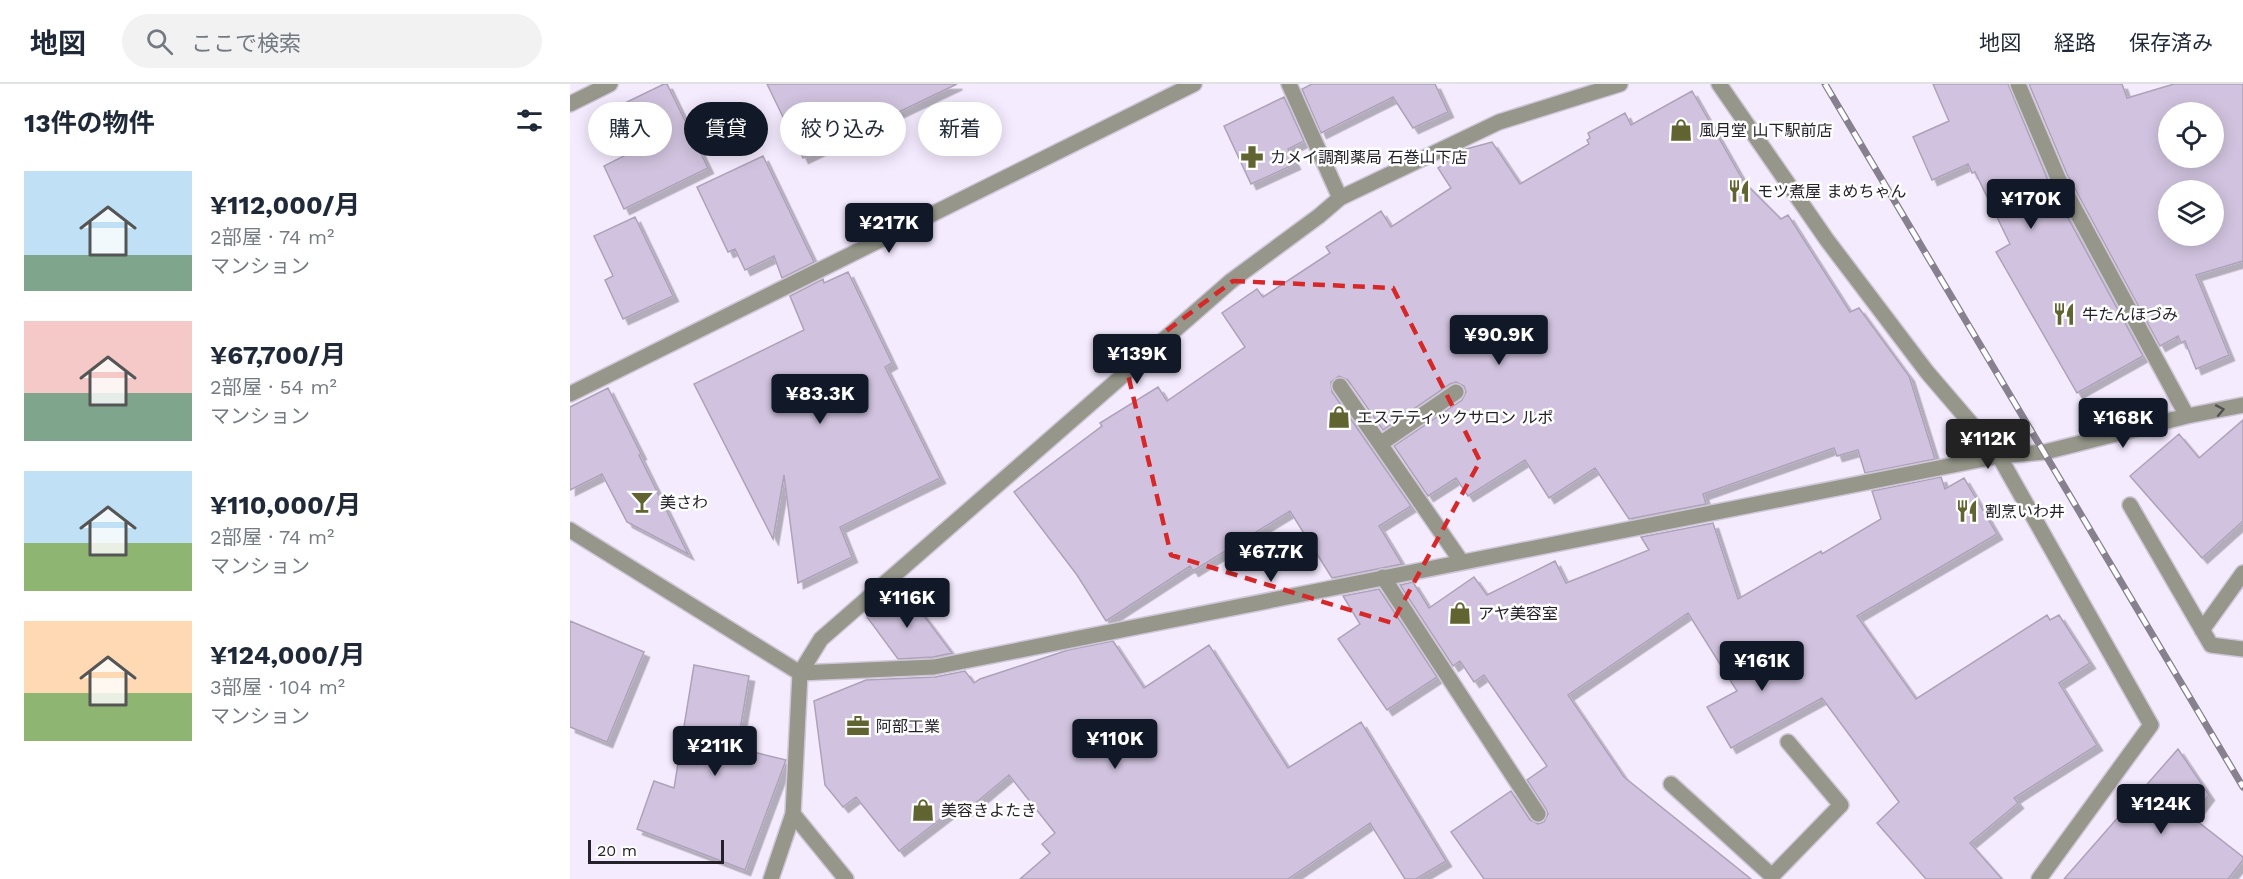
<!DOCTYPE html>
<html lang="ja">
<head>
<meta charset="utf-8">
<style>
  body { margin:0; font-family:"Work Sans","Noto Sans JP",sans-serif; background:#f2f2f3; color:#1f2937; height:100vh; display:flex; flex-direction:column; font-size:22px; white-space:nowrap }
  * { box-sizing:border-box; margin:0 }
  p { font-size:20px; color:#747a83 }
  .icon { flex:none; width:33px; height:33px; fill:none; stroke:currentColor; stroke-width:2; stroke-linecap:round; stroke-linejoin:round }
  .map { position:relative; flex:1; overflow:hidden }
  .details { display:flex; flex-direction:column; background:#fff; width:570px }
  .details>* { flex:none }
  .banner { position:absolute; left:18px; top:18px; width:570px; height:54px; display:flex; gap:12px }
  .tools { position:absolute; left:1588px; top:18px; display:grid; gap:12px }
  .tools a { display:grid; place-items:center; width:66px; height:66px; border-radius:50%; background:#fff; box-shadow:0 3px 15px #0003; font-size:30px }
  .scale { position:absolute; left:18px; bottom:15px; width:136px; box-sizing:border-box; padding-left:6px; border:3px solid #25212a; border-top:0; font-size:16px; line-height:21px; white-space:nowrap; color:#25212a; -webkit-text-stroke:4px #fff; paint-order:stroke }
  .price { position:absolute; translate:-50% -51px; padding:0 14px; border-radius:6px; background:#111827; color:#fff; font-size:20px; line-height:39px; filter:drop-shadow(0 2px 3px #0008) }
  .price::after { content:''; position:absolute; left:50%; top:36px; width:18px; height:14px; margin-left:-9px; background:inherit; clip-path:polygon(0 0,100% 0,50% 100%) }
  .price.active { background:#222; color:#fff }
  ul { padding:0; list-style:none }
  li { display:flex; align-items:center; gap:18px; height:150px; padding:0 24px }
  li span { display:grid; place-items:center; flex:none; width:168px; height:120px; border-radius:0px; color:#555 }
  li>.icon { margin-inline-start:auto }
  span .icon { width:72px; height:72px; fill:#fffc; stroke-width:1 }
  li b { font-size:26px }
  h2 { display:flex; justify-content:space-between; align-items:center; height:72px; padding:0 24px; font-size:26px }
  .pill { padding:0 21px; border-radius:27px; background:#fff; box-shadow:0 3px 15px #0003; font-size:21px; line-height:54px }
  .pill.active { background:#111827; color:#fff }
  header { display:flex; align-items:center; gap:36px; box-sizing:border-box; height:84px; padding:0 30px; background:#fff; border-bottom:2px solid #e0e1e3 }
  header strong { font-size:28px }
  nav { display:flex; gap:33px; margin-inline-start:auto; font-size:21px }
  .search { width:420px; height:54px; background:#f2f2f3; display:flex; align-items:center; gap:15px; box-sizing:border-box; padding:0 21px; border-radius:33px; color:#747a83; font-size:22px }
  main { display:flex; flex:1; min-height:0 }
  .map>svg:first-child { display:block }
  .building { fill:#d1c3df; stroke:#ada2b9; stroke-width:1.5; fill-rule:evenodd; filter:url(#shadow) }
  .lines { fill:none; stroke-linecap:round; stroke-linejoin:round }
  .service-casing { stroke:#cfc7d8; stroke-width:18 }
  .minor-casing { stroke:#cfc7d8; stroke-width:18 }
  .service { stroke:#96978a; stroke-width:15 }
  .minor { stroke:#96978a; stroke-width:15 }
  .rail-casing { stroke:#87818f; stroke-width:7 }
  .rail { stroke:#fff; stroke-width:4.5; stroke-dasharray:14; stroke-linecap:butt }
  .oneway { stroke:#525050 }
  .marked { fill:none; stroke:#d62828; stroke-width:4.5; stroke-dasharray:12 8; stroke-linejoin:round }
  .labels { text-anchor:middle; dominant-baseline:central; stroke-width:5; stroke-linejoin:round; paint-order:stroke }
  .poi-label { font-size:16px; fill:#25212a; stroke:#fff; text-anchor:start }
</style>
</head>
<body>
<header>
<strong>地図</strong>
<div class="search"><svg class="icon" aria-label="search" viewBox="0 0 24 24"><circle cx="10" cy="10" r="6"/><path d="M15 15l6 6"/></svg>ここで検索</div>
<nav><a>地図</a><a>経路</a><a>保存済み</a></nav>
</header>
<main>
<section class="details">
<h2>13件の物件<svg class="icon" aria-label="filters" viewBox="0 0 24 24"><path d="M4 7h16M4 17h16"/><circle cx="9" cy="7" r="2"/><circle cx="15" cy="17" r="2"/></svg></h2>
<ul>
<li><span style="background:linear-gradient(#bfe0f5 70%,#7fa58c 0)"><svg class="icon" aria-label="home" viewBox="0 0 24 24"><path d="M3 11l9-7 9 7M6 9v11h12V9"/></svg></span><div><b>¥112,000/月</b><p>2部屋 · 74 m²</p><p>マンション</p></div></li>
<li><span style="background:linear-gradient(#f6c9c9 60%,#7fa58c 0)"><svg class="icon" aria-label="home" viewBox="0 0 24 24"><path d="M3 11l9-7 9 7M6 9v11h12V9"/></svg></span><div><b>¥67,700/月</b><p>2部屋 · 54 m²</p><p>マンション</p></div></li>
<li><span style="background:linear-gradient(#bfe0f5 60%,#8fb573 0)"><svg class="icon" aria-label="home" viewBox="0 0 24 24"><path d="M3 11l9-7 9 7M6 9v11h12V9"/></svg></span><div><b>¥110,000/月</b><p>2部屋 · 74 m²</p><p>マンション</p></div></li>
<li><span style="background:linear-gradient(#ffd9b3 60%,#8fb573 0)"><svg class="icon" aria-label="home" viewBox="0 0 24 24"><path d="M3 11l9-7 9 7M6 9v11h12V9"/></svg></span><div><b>¥124,000/月</b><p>3部屋 · 104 m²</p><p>マンション</p></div></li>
</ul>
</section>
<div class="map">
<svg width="1673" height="795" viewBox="0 0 1673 795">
  <defs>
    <filter id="shadow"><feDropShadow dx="5.5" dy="5.5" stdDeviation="0" flood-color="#0004"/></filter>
  </defs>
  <rect width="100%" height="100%" fill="#f4ebfe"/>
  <!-- building -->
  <path class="building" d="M94 0H97L138 84 54 125 34 82 54 72 34 29Z
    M197 0H387L233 74Z
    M742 0H865L878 28 843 44 823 13 751 49 732 5Z
    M1363 0H1438L1479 99 1573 272 1507 309 1426 168 1440 160 1405 88 1402 89 1398 80 1362 96 1343 53 1379 37Z
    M1459 0H1552L1557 14 1604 0H1673V177L1626 191 1659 271 1626 285 1615 257 1611 259 1608 252 1590 262 1497 90ZM1599 28H1644V74H1599ZM1599 106H1644V152H1599Z
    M1122 7 1174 98 1211 135 1218 131 1280 228 1289 224 1339 292 1365 375 1295 389 1288 366 1267 372 1264 364 1133 410 1136 420 1059 435 1025 384 979 414 955 376 898 412 886 394 858 412 824 362 892 316 896 308 894 302 886 298 880 300 813 346 778 296 769 292 761 298 762 308 841 422 809 442 832 480 762 494 720 427 623 487 620 482 536 537 507 491 444 408 532 342 530 339 588 303 597 317 675 263 652 229 687 205 693 213 760 169 756 163 811 127 821 143 881 104 868 84 896 65 922 58 950 100 1019 60 1017 56 1020 54 1018 49 1055 29 1061 41Z
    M714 13 734 57 718 65 725 80 681 100 654 42Z
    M193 72 244 178 212 194 204 172 175 186 165 165 158 168 127 103Z
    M65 133 103 212 53 235 35 196 43 192 24 152Z
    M278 188 322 279 315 283 370 394 270 443 282 473 228 499 214 391 203 455 124 300 234 246 220 212 253 195 254 199Z
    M38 304 71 370 69 371 118 470 57 438 32 390 0 406V323Z
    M1673 336V437L1632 474 1560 392 1609 350 1629 374Z
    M1371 393 1375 405 1394 394 1427 450 1287 532 1346 615 1477 531 1480 536 1489 531 1520 579 1489 599 1527 661 1444 714 1448 719 1400 759 1432 795H1356L1307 739 1329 718 1252 614 1161 664 1137 623 1167 607 1118 529 998 611 1054 693 1181 795H914L881 748 941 707 960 736 968 740 974 738 978 730 976 725 957 696 977 682 914 591 904 598 890 577 883 582 830 501 843 498 859 524 904 493 917 511 985 477 996 499 1079 466 1071 453 1143 439 1168 515 1251 467 1252 470 1311 435 1302 407Z
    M334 505 382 569 363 573 328 575 297 533Z
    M809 505 867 593 817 626 768 555 790 540 773 512Z
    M0 537 74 568 37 658 0 643Z
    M543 557 574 604 639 561 718 684 791 638 876 777 846 795H835L800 739 718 795H450L480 769 472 760 485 749 439 691 396 727 390 720 329 767 286 713 273 723 255 701 244 617 296 596 365 593 395 587 404 599 410 595 498 566Z
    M124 581 179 592 167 664 216 676 175 786 67 745 84 697 104 704Z
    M1608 665 1639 711 1622 733 1673 773V776L1658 795H1494Z"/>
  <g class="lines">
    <!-- service casing -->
    <g class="service-casing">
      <path id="service" d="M770 302 891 477
        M810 360 886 308
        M1560 421 1641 561 1673 565
        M813 493 968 730
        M1632 546 1673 489
        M1101 700 1202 792 1271 721 1218 658
        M223 730 276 795"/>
    </g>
    <!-- minor casing -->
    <g class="minor-casing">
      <path id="minor" d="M719 0 770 114
        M1149 0 1257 156 1357 288 1429 372 1581 641 1469 795
        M1448 0 1488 94 1617 332
        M0 20 40 0
        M0 310 624 0
        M0 446 230 589 364 583 1429 372 1475 368 1617 332 1673 321
        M201 795 223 730 230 589 251 555 661 197 749 132 770 114 929 38 1050 0"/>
    </g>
    <!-- service -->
    <use href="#service" class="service"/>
    <!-- minor -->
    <use href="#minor" class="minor"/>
    <!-- rail casing -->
    <g class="rail-casing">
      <path id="rail" d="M1255 0 1673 703"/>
    </g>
    <!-- rail -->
    <use href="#rail" class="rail"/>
  </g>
  <!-- one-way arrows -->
  <defs><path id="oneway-chevron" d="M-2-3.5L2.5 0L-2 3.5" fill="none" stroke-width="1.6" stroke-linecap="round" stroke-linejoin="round" transform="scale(1.5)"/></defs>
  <use class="oneway" href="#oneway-chevron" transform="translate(1650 326) rotate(-11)"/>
  <!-- marked area -->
  <path class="marked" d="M663 197 823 204 910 377 822 539 601 471 555 278Z"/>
  <!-- icons -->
  <defs>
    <g id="shop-bare" transform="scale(1.8)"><path d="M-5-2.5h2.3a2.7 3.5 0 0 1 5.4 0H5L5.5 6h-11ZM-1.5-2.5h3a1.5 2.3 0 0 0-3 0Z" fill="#616330" stroke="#fff" stroke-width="2.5" paint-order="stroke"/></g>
    <g id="pharmacy-bare" transform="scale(1.8)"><path d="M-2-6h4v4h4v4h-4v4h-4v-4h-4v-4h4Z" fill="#616330" stroke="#fff" stroke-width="2.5" paint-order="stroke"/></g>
    <g id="restaurant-bare" transform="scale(1.8)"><path d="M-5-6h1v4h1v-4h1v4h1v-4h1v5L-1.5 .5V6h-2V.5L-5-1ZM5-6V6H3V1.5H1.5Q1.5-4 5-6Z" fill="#616330" stroke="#fff" stroke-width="2.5" paint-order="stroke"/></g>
    <g id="bar-bare" transform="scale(1.8)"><path d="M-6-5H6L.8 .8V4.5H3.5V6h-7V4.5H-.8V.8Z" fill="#616330" stroke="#fff" stroke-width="2.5" paint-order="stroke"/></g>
    <g id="office-bare" transform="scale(1.8)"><path d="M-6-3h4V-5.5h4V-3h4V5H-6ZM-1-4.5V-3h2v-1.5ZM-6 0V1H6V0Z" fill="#616330" stroke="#fff" stroke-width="2.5" paint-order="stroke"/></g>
  </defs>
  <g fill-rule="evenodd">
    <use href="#shop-bare" x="1111" y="46"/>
    <use href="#pharmacy-bare" x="682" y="73"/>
    <use href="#restaurant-bare" x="1169" y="107"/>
    <use href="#restaurant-bare" x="1494" y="230"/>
    <use href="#shop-bare" x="769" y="333"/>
    <use href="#bar-bare" x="72" y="418"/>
    <use href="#restaurant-bare" x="1397" y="427"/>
    <use href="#shop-bare" x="890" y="529"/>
    <use href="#office-bare" x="288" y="642"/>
    <use href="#shop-bare" x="353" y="726"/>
  </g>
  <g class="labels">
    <!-- poi labels -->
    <g class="poi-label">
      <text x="1129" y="46">風月堂 山下駅前店</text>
      <text x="700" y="73">カメイ調剤薬局 石巻山下店</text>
      <text x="1187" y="107">モツ煮屋 まめちゃん</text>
      <text x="1512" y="230">牛たんほづみ</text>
      <text x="787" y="333">エステティックサロン ルポ</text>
      <text x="90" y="418">美さわ</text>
      <text x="1415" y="427">割烹いわ井</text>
      <text x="908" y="529">アヤ美容室</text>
      <text x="306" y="642">阿部工業</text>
      <text x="371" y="726">美容きよたき</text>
    </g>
  </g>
</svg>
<div class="tools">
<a><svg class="icon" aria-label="locate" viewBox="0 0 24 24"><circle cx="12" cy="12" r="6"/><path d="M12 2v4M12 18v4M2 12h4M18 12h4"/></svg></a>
<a><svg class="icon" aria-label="layers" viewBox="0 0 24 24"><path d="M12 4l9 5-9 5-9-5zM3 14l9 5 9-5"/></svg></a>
</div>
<div class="scale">20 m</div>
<b class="price" style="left:1461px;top:146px">¥170K</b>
<b class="price" style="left:319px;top:170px">¥217K</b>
<b class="price" style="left:929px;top:282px">¥90.9K</b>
<b class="price" style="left:567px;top:301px">¥139K</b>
<b class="price" style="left:250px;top:341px">¥83.3K</b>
<b class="price" style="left:1553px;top:365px">¥168K</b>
<b class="price active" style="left:1418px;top:386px">¥112K</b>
<b class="price" style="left:701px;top:499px">¥67.7K</b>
<b class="price" style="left:337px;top:545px">¥116K</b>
<b class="price" style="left:1192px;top:608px">¥161K</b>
<b class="price" style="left:545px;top:686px">¥110K</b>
<b class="price" style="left:145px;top:693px">¥211K</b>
<b class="price" style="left:1591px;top:751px">¥124K</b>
<div class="banner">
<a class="pill">購入</a>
<a class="pill active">賃貸</a>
<a class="pill">絞り込み</a>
<a class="pill">新着</a>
</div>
</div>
</main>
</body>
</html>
